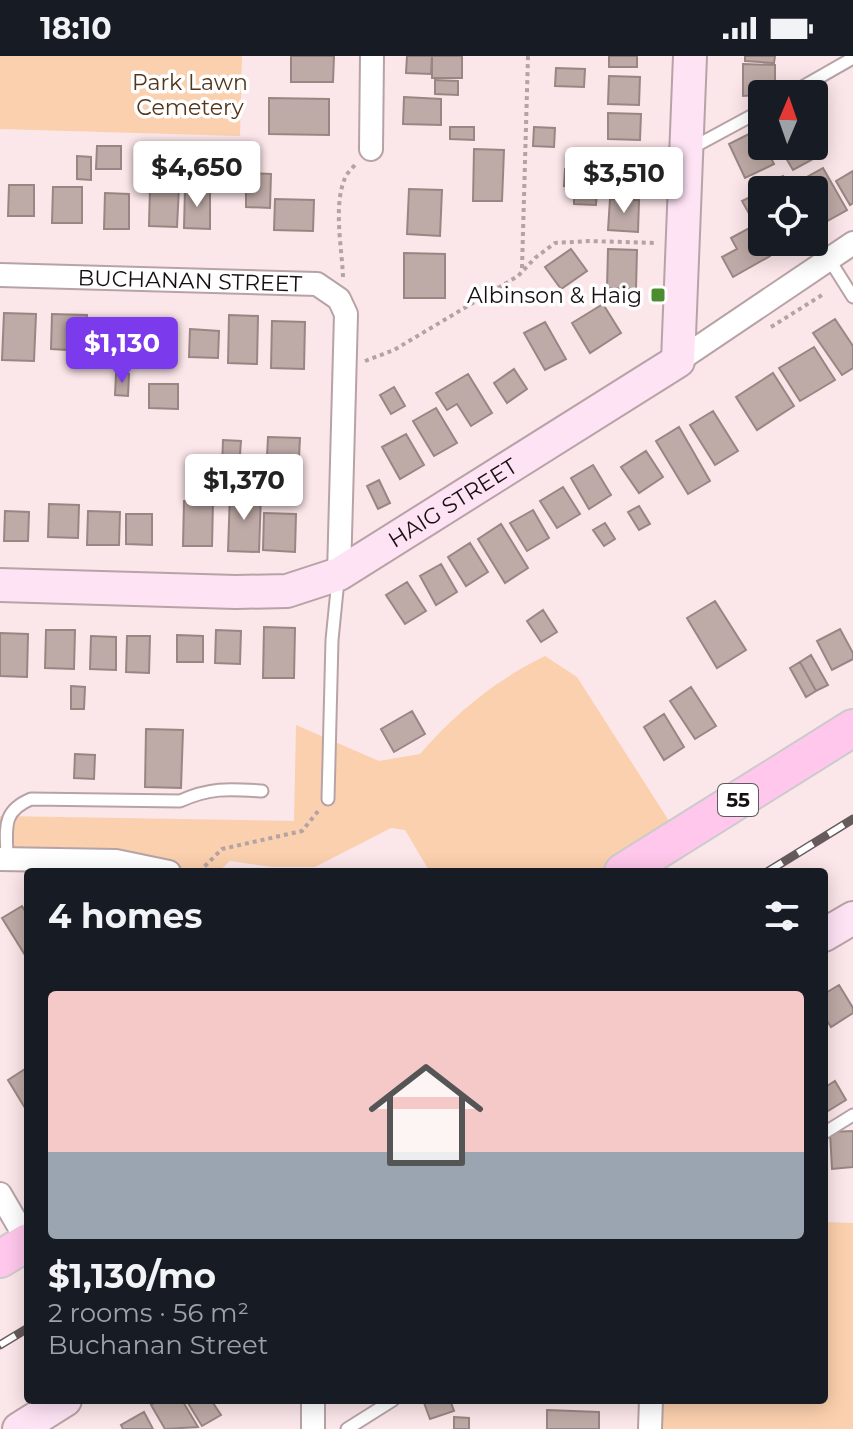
<!DOCTYPE html>
<html lang="en">
<head>
<meta charset="utf-8">
<style>
  body { margin:0; font-family:Montserrat,sans-serif; background:#242831; color:#f1f3f6; height:100vh; display:flex; flex-direction:column; font-size:30px; white-space:nowrap }
  * { box-sizing:border-box; margin:0 }
  p { font-size:26px; color:#9ea1a6 }
  .icon { flex:none; width:44px; height:44px; fill:none; stroke:currentColor; stroke-width:2; stroke-linecap:round; stroke-linejoin:round }
  .map { position:relative; flex:1; overflow:hidden }
  .drawer { position:absolute; left:24px; top:812px; width:804px; height:536px; display:flex; flex-direction:column; background:#171b24; border-radius:8px; box-shadow:0 4px 20px #0003 }
  .drawer>* { flex:none }
  .needle { width:52px; rotate:2deg }
  .fabs { position:absolute; left:748px; top:24px; display:grid; gap:16px }
  .fabs a { display:grid; place-items:center; width:80px; height:80px; border-radius:8px; background:#171b24; box-shadow:0 4px 20px #0003; font-size:40px }
  .price { position:absolute; translate:-50% -68px; padding:0 18px; border-radius:8px; background:#fff; color:#222; font-size:26px; line-height:52px; filter:drop-shadow(0 2px 4px #0008) }
  .price::after { content:''; position:absolute; left:50%; top:48px; width:24px; height:18px; margin-left:-12px; background:inherit; clip-path:polygon(0 0,100% 0,50% 100%) }
  .price.selected { background:#7c3aed; color:#fff }
  ul { padding:0; list-style:none }
  li { display:grid; align-content:center; gap:16px; height:424px; padding:0 24px }
  li span { display:grid; place-items:center; height:248px; border-radius:8px; color:#555 }
  li>.icon { margin-inline-start:auto }
  span .icon { width:144px; height:144px; fill:#fffc; stroke-width:1 }
  li b { font-size:34px }
  h2 { display:flex; justify-content:space-between; align-items:center; height:96px; padding:0 24px; font-size:34px }
  .status { display:flex; justify-content:space-between; align-items:center; height:56px; padding:0 40px; background:#171b24; direction:ltr }
  .status svg { height:22px; fill:currentColor }
  .map>svg:first-child { display:block }
  .green { fill:#fbd0ae }
  .building { fill:#beaaa6; stroke:#998682; stroke-width:2 }
  .lines { fill:none; stroke-linecap:round; stroke-linejoin:round }
  .lane-casing { stroke:#b7a3a6; stroke-width:15 }
  .street-casing { stroke:#b7a3a6; stroke-width:26 }
  .secondary-casing { stroke:#b7a3a6; stroke-width:36 }
  .primary-casing { stroke:#cccacb; stroke-width:40 }
  .path { stroke:#b3a3a5; stroke-width:4; stroke-dasharray:4 4; stroke-linecap:butt }
  .lane { stroke:#fff; stroke-width:11 }
  .street { stroke:#fff; stroke-width:22 }
  .secondary { stroke:#fee3f5; stroke-width:32 }
  .primary { stroke:#fec7eb; stroke-width:36 }
  .rail-casing { stroke:#665a5c; stroke-width:9 }
  .rail { stroke:#fff; stroke-width:6; stroke-dasharray:18; stroke-linecap:butt }
  .poi-dot { fill:#4b8d30; stroke:#fff; stroke-width:3 }
  .labels { text-anchor:middle; dominant-baseline:central; stroke-width:7; stroke-linejoin:round; paint-order:stroke }
  .shield { fill:#fff; stroke:#5d5859; stroke-width:2 }
  .shield-label { font-size:20px; font-weight:bold; fill:#171012 }
  .park-label { font-size:22px; fill:#53351b; stroke:#fff }
  .street-label { font-size:22px; fill:#171012; stroke:#fff }
  .poi-label { font-size:22px; fill:#171012; stroke:#fff; text-anchor:end }
</style>
</head>
<body>
<div class="status"><b>18:10</b><svg viewBox="0 0 49 12"><path d="M0 12V9h3v3zM5 12V6h3v6zM10 12V3h3v9zM15 12V0h3v12zM26 1h20v11H26zM47 4h2v5h-2z"/></svg></div>
<div class="map">
<svg width="853" height="1373" viewBox="0 0 853 1373">
  <rect width="100%" height="100%" fill="#fbe6e9"/>
  <!-- green -->
  <path class="green" d="M0 0H242L240 80 0 73Z
    M545 600 577 621 678 779 619 816H430L405 774 391 772 315 811H272L230 805 218 816H103L92 806 0 805V760L294 765 296 669 379 705 420 698C454 658 497 623 545 600Z
    M824 1166 853 1167V1373H652L653 1344H824Z"/>
  <!-- building -->
  <path class="building" d="M291 0H334L333 26H291Z
    M407 0H432L431 18 406 17Z
    M432 0H462V22H432Z
    M609 0H637V11H609Z
    M745 0H775L774 7 745 5Z
    M743 8 775 9V38L743 40Z
    M556 12 585 13 584 31 555 30Z
    M609 20 640 21 639 49 608 48Z
    M435 24 458 25V39L435 38Z
    M404 41 441 43V69L403 68Z
    M269 42 329 43V79L269 78Z
    M608 57 641 58 640 84 608 83Z
    M450 71H474V84L450 83Z
    M534 71 555 72 554 91 533 90Z
    M757 74 762 90H765L774 108 745 122 729 88Z
    M207 89 229 90 228 115 207 114Z
    M97 90H121V113H96Z
    M795 90H806L813 103 793 114 783 97Z
    M474 93 504 94 502 145H473Z
    M609 93H634V126H609Z
    M77 100 91 101V124L77 123Z
    M823 112 847 154 822 168 814 154V134H802L798 126Z
    M565 113 589 114 588 131 564 130Z
    M853 115V147L850 149 836 125Z
    M246 117 271 118 270 152 246 151Z
    M783 120 792 134H778L773 125Z
    M9 129H34V160H8Z
    M150 130 179 131 177 171 149 170Z
    M53 131H82V167H52Z
    M185 133H210V173L184 172Z
    M409 133 442 134 440 180 407 178Z
    M574 135H597L596 149 574 148Z
    M105 137 129 138V173H104Z
    M752 140 762 158 752 163 742 145Z
    M275 143 314 144 313 175 274 174Z
    M610 143 639 144 638 176 608 174Z
    M753 170 770 200 733 221 722 201 737 193 731 182Z
    M571 193 587 215 561 233 545 211Z
    M608 193 637 194 636 233 607 232Z
    M404 197 445 198V242H404Z
    M603 248 621 277 590 297 572 267Z
    M4 257 36 258 34 305 2 304Z
    M52 258 87 259 85 295 51 293Z
    M229 259 258 260 257 308 228 307Z
    M90 262 119 263 117 303 88 302Z
    M835 263 853 290V312L842 319 813 277Z
    M272 265 305 266 304 313 271 312Z
    M141 266H167L165 309 140 308Z
    M545 266 566 303 545 314 524 277Z
    M190 273 219 275 218 302 189 301Z
    M814 291 835 324 800 345 779 312Z
    M514 313 527 333 507 347 494 327Z
    M773 317 794 350 757 374 736 341Z
    M116 318H129L128 340 115 339Z
    M468 318 492 357 471 370 457 348 447 354 436 337Z
    M149 328H178V353L149 352Z
    M394 331 405 350 391 358 380 339Z
    M436 352 457 387 434 400 413 365Z
    M713 355 738 395 715 409 690 369Z
    M679 371 710 425 688 438 656 385Z
    M406 378 424 409 400 423 382 391Z
    M268 381 300 382 298 421 266 420Z
    M223 384 241 385 239 412 222 411Z
    M646 395 663 421 639 437 621 411Z
    M593 409 611 439 589 453 571 422Z
    M379 424 390 447 378 453 367 430Z
    M563 431 580 458 557 472 540 445Z
    M230 437 261 438 259 496 228 495Z
    M184 445H213L212 490H183Z
    M49 448 79 449 78 482 48 481Z
    M639 450 650 468 639 474 628 456Z
    M533 454 549 482 527 495 510 467Z
    M5 455 29 456 28 485H4Z
    M88 455 120 456 119 489H87Z
    M264 457 296 458 295 496 263 494Z
    M126 458H152V489L126 488Z
    M605 467 615 483 604 490 593 474Z
    M501 468 528 512 505 527 478 483Z
    M470 487 488 516 466 530 448 501Z
    M441 508 457 536 436 549 420 520Z
    M407 526 426 555 405 568 386 539Z
    M715 545 746 594 717 612 687 562Z
    M543 554 557 576 541 586 527 565Z
    M264 571 295 572 294 622H263Z
    M840 573 853 597V603L832 614 817 585Z
    M46 574H75L74 613 45 612Z
    M216 574 241 575 240 608 215 607Z
    M0 577 28 578 27 621 0 620Z
    M177 579 203 580V606H177Z
    M91 580 116 581V614L90 613Z
    M127 580H150L149 617 126 616Z
    M811 599 828 629 816 635 800 606Z
    M800 606 816 635 806 641 790 612Z
    M71 630 85 631 84 653H71Z
    M691 631 716 670 695 683 670 645Z
    M412 655 425 678 394 696 381 673Z
    M664 658 684 691 664 704 644 671Z
    M146 673 183 674 181 732 145 731Z
    M75 698 95 699 94 723 74 722Z
    M22 850 28 860V897L25 899 2 862Z
    M839 929 853 952V957L831 971 824 960V938Z
    M28 1011V1057L8 1024Z
    M835 1025 846 1044 828 1055 824 1049V1032Z
    M853 1075V1111L832 1113 830 1076Z
    M160 1344H182L198 1371 165 1373 151 1349Z
    M186 1344H211L221 1359 202 1370Z
    M423 1344H450L454 1355 430 1363Z
    M547 1354 599 1356V1373H547Z
    M144 1356 153 1373H123L121 1369Z
    M454 1361 469 1362V1373H454Z"/>
  <g class="lines">
    <!-- lane casing -->
    <g class="lane-casing">
      <path id="lane" d="M790 38 853 2
        M690 93 762 54
        M829 203 853 241
        M328 743 332 584 338 524
        M7 804C7 774 0 756 31 743L180 745C211 731 230 733 262 735
        M824 1077 853 1059
        M347 1373 393 1344"/>
    </g>
    <!-- street casing -->
    <g class="street-casing">
      <g id="street">
        <path d="M371 93 372 0"/>
        <path id="s1" d="M0 219 317 228 339 243 346 258 339 518"/>
        <path d="M678 305 853 187"/>
        <path d="M0 803 116 805 169 816"/>
        <path d="M0 1138 28 1186"/>
        <path d="M313 1373V1344"/>
        <path d="M650 1373 651 1344"/>
      </g>
    </g>
    <!-- secondary casing -->
    <g class="secondary-casing">
      <g id="secondary">
        <path id="s2" d="M0 529 236 536 287 535 339 518 678 305 690 0"/>
        <path d="M824 879 853 862"/>
        <path d="M19 1373 65 1344"/>
      </g>
    </g>
    <!-- primary casing -->
    <g class="primary-casing">
      <path id="primary" d="M623 816 853 672
        M0 1203 28 1186"/>
    </g>
    <!-- path -->
    <path class="path" d="M522 212 528 0
      M343 221C342 192 333 150 345 122 347 117 353 111 357 107
      M771 271 822 239
      M365 305 394 294 518 220 535 202 555 187 589 185 657 187
      M199 816 222 793 302 775 319 754"/>
    <!-- lane -->
    <use href="#lane" class="lane"/>
    <!-- street -->
    <use href="#street" class="street"/>
    <!-- secondary -->
    <use href="#secondary" class="secondary"/>
    <!-- primary -->
    <use href="#primary" class="primary"/>
    <!-- rail casing -->
    <g class="rail-casing">
      <path id="rail" d="M767 816 853 763
        M0 1289 28 1272"/>
    </g>
    <!-- rail -->
    <use href="#rail" class="rail"/>
  </g>
  <!-- markers -->
  <rect class="poi-dot" x="650" y="231" width="16" height="16" rx="4"/>
  <g class="labels">
    <!-- shield labels -->
    <rect class="shield" x="718" y="728" width="40" height="32" rx="6"/>
    <g class="shield-label">
      <text x="738" y="744">55</text>
    </g>
    <!-- park labels -->
    <g class="park-label">
      <text x="190" y="26">Park Lawn<tspan x="190" dy="25">Cemetery</tspan></text>
    </g>
    <!-- street labels -->
    <g class="street-label">
      <text stroke="none"><textPath href="#s1" startOffset="190">BUCHANAN STREET</textPath></text>
      <text stroke="none"><textPath href="#s2" startOffset="476">HAIG STREET</textPath></text>
    </g>
    <!-- poi labels -->
    <g class="poi-label">
      <text x="642" y="239">Albinson &amp; Haig</text>
    </g>
  </g>
</svg>
<div class="fabs">
<a><svg class="needle" viewBox="-14 -14 28 28"><path d="M0-13l5 13h-10z" fill="#e53935"/><path d="M0 13l5-13h-10z" fill="#9ea1a6"/></svg></a>
<a><svg class="icon" aria-label="locate" viewBox="0 0 24 24"><circle cx="12" cy="12" r="6"/><path d="M12 2v4M12 18v4M2 12h4M18 12h4"/></svg></a>
</div>
<b class="price" style="left:197px;top:153px">$4,650</b>
<b class="price" style="left:624px;top:159px">$3,510</b>
<b class="price selected" style="left:122px;top:329px">$1,130</b>
<b class="price" style="left:244px;top:466px">$1,370</b>
<section class="drawer">
<h2>4 homes<svg class="icon" aria-label="filters" viewBox="0 0 24 24"><path d="M4 7h16M4 17h16"/><circle cx="9" cy="7" r="2"/><circle cx="15" cy="17" r="2"/></svg></h2>
<ul>
<li><span style="background:linear-gradient(#f6c9c9 65%,#9aa5b1 0)"><svg class="icon" aria-label="home" viewBox="0 0 24 24"><path d="M3 11l9-7 9 7M6 9v11h12V9"/></svg></span><div><b>$1,130/mo</b><p>2 rooms · 56 m²</p><p>Buchanan Street</p></div></li>
</ul>
</section>
</div>
</body>
</html>
